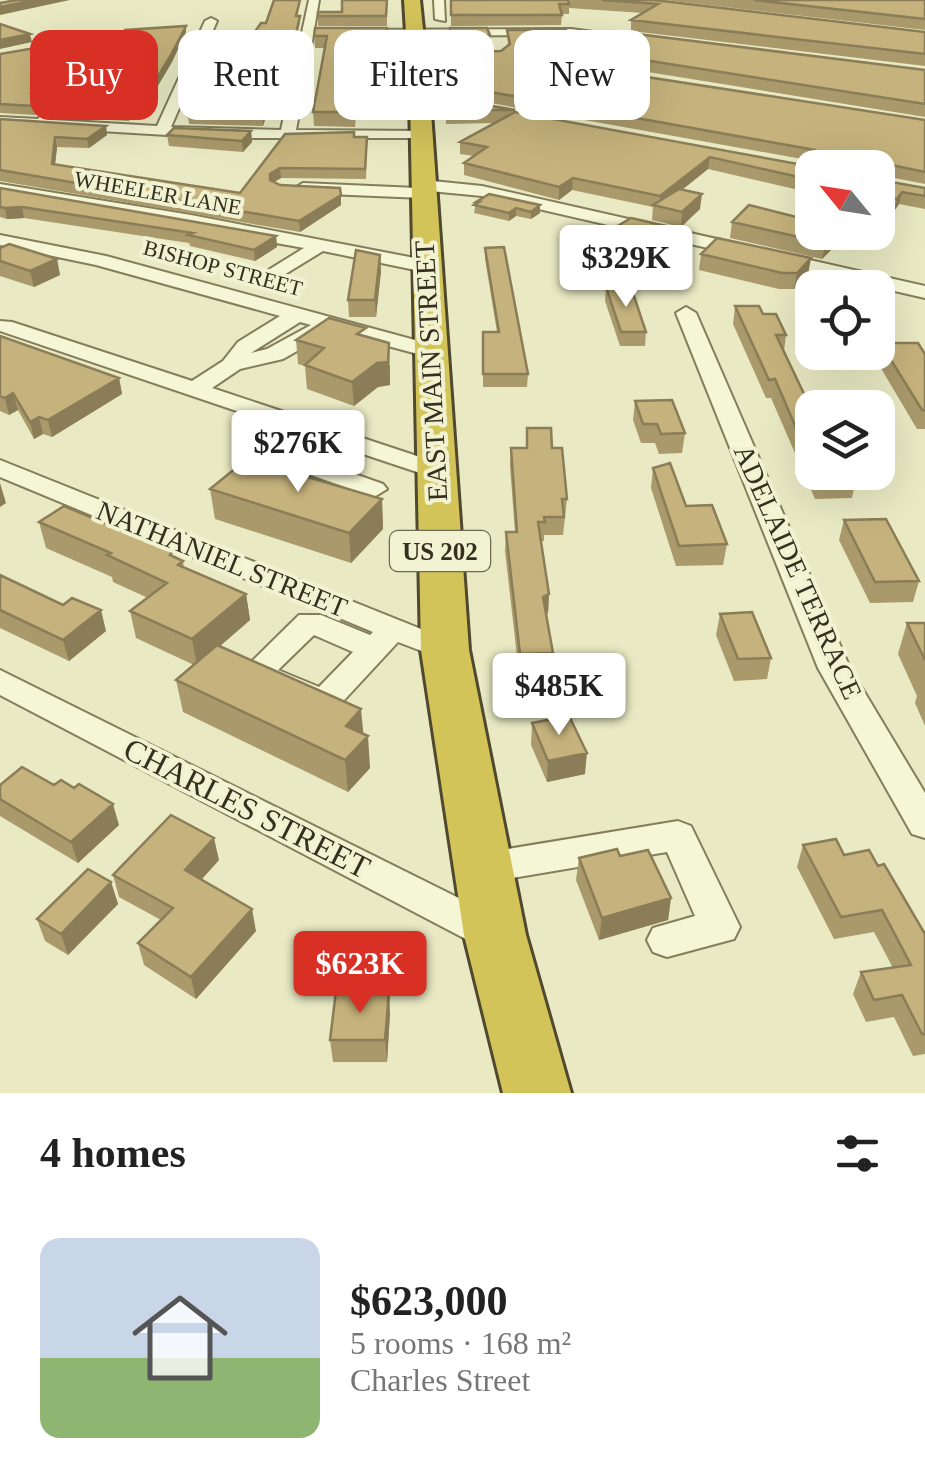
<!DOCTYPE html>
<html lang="en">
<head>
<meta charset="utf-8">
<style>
  body { margin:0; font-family:"Times New Roman",serif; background:#f6f6f6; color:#222; height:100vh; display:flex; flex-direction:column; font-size:38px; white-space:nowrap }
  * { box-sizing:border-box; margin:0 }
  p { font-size:32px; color:#767676 }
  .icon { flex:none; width:55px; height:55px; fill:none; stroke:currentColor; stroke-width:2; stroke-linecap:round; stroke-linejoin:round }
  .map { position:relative; height:1093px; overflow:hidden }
  .panel { display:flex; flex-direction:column; background:#fff; flex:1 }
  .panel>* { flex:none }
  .banner { position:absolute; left:30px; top:30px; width:865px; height:90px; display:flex; gap:20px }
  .needle { width:65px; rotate:300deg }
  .tools { position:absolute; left:795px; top:150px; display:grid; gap:20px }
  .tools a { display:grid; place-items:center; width:100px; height:100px; border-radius:20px; background:#fff; box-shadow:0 10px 40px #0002; font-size:50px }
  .price { position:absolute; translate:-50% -85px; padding:0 22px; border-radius:10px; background:#fff; color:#222; font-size:32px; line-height:65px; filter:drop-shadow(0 2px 5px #0008) }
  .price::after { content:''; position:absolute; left:50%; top:60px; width:30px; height:22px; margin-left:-15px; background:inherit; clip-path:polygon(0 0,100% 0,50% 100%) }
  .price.current { background:#d93025; color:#fff }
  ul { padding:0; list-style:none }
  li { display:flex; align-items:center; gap:30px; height:250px; padding:0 40px }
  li+li { border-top:2px solid #e0e0e0 }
  li span { display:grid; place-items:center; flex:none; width:280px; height:200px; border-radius:20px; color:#555 }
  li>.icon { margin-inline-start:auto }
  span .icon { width:120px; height:120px; fill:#fffc; stroke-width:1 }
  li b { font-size:42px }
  h2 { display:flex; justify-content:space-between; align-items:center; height:120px; padding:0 40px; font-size:42px }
  .tag { padding:0 35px; border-radius:20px; background:#fff; box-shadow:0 10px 40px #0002; font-size:35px; line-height:90px }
  .tag.current { background:#d93025; color:#fff }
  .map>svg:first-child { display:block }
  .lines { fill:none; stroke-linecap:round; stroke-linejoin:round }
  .minor-casing { stroke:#837d5b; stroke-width:4 }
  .highway-casing { stroke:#51492f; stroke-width:6 }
  .minor { fill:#f5f6d5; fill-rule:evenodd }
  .highway { fill:#d3c45a; fill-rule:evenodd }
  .wall { fill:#a9996b }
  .shaded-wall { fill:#8a7d57 }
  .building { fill:#c5b27c; stroke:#8a7d57; stroke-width:2.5 }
  .labels { text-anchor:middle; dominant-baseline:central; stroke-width:8; stroke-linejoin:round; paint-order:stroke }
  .far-street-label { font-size:22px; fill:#342f1e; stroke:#f1f2d2 }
  .shield { fill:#f1f2d2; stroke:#6d6a54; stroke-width:2.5 }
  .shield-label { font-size:25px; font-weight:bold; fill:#342f1e }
  .street-label { font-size:28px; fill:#342f1e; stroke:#f1f2d2 }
  .near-street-label { font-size:32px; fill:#342f1e; stroke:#f1f2d2 }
</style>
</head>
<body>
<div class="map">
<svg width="925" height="1093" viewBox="0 0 925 1093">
  <rect width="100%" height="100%" fill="#e9eac3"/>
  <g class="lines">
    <!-- minor casing -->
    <g class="minor-casing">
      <path id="minor" d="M309 0H319L314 30 571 29 647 39 641 43 571 35 313 36 296 130 425 131 427 134 420 138H217L0 125V117L38 119 103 36 109 40 52 120 157 126 205 21 211 18 217 21 171 127 281 130Z
        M434 0H444L445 21 435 19Z
        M420 94 482 103 489 107 482 111 415 101 413 98Z
        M423 180 482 186 925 286V298L482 196 430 191 429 196 423 198 303 193 295 188 303 183 417 188V182Z
        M0 184 191 215 425 260 434 266 425 272 323 251 269 284 259 278 262 274 304 248 0 194Z
        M0 235 106 256 437 346 440 351 437 356 429 357 332 331 283 359 240 369 212 388 444 465 448 470 435 478 309 436 294 446 295 453 383 484 387 489 374 497 365 494 274 462 269 444 287 428 0 331V321L12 322 192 381 223 361 238 342 280 316 96 265 0 245ZM300 322 311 325 267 349 251 353Z
        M686 307 696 313 850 668 925 793V838L912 834 818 668 676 313Z
        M0 460 456 643 460 650 456 657 445 660 398 642 335 710 324 713 313 710 245 681 240 673 299 615H321L370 635 373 632 0 477ZM314 635 353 652 319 687 278 670Z
        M0 670 507 922 513 934 507 946 493 951 479 946 0 695Z
        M678 821 691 826 740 927 734 939 667 957 653 952 647 940 653 928 695 916 667 852 483 883 470 879 464 868 470 857 483 853Z"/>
    </g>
    <!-- highway casing -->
    <g class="highway-casing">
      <path id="highway" d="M404 0H420L430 98 469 650 526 935 571 1093H503L464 935 421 650 410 98Z"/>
    </g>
    <!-- minor -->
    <use href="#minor" class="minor"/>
    <!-- highway -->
    <use href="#highway" class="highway"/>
  </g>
  <!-- wall -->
  <path class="wall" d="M387 0V26H318V16Z
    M451 0H654L925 32V66L631 31V20L643 13 569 8V14H562L561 25 451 26Z
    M665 0H925V30Z
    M298 16 300 22 295 48H287L279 64 271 87 273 94 263 126 189 124 188 116 243 50 251 37 266 23Z
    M186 26V32L172 62 144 109 128 121 59 117 57 109 79 97Z
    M387 28V67L370 65 369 103 357 104 355 127 314 126 313 112 325 48H315L314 36Z
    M507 30 608 71 925 120V184L879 175 880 180 925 188V209L899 204 894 211 878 208V168H812V193L708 169 682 190 700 209 681 227 652 220 653 207 572 190 559 200 464 175V163L474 156 460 154V142L495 123 446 124V98L515 110V112L814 167 816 165 813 161 446 95V84L457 77 433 73V54L501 51 508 46Z
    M434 32 490 35V46L434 49Z
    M601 39 925 70V117L617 67 606 63 601 50Z
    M0 54H68L39 94H44L46 103 36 115 0 113Z
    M0 119 106 126 107 135 89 148 57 147 55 165 240 193 285 134 354 137 367 147 366 179 281 178 274 182 280 185 340 188 341 205 300 232 0 181Z
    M251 131 252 142 243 152 169 146 167 135Z
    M0 188 276 236 277 247 255 261 190 246 189 243 24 218 7 219 0 217Z
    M476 202 540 205V213L531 219 516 216 509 221 474 213Z
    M732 222 836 232H840L838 243 822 259 730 238Z
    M666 226 664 242 647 257 608 247 609 231Z
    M0 248 57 259 60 275 34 287 0 276Z
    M485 248 528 374 527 387H483V332H497L485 259Z
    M701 254 808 275 794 289H779L699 270Z
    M380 255 381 271 376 317H349L348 300Z
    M606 287 646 332 645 346H620L605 301Z
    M735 306 763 314 786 335 784 351 806 398 812 408V472H853L856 478 852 498 815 499 771 398H766L733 324Z
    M0 336 119 378 122 394 52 437 43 434 34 439 18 410 9 415 0 411Z
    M367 337 390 366V385L378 387 354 406 307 389 305 366 298 364 296 340Z
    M887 343 925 354V429H917L882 370Z
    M635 401 685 433 682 453 659 454 655 443H641L633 420Z
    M527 428 552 448 567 499 563 535H544V541H540L549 594 548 613 546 614 553 653 551 672 519 674 505 551 506 532H515L510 466 511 448H526Z
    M653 468 686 506 727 544 723 565 676 566 651 488Z
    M210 489 382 499 383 529 351 563 215 519Z
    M844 520 919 581 913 602 870 603 839 540Z
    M39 522 174 557 183 561 184 568 246 594 250 620 220 646 363 734 370 768 348 792 183 712 176 680 194 665 136 638 130 611 148 598 113 582 112 577 46 548Z
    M0 575 106 631 69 661 0 628Z
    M720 614 771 658 767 679 734 681 716 635Z
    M907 623H925V726L915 703 917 696 898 654Z
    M532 723 585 774 547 782 531 745Z
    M0 785 119 825 78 863 0 816Z
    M803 845 844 855 878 866 925 934V1054L913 1056 894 1017 866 1022 853 994 861 972 893 968 874 932 834 939 797 867Z
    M620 856 671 898 668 920 599 940 576 880 579 858Z
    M219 860 201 880 256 931 196 999 144 965 138 943 161 920 119 897 113 875Z
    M111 882 118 904 68 955 45 941 37 919Z
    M390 1013 387 1062H333L330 1040Z"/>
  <!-- shaded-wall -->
  <path class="shaded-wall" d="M35 0H70L0 15V7Z
    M186 26V32L172 62 144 109 128 121 127 113Z
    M30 34 32 42 0 49V40Z
    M287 42V48L279 64 268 94V87L279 57Z
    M66 46 68 54 33 102 31 93Z
    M272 87 273 94 263 126V118Z
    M44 94 46 103 36 115 34 106Z
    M106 126 107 135 89 148 87 139Z
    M251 131 252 142 243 152 242 141Z
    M55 137 57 147 54 174 52 164Z
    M710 157 708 169 659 208 660 196Z
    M280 168 281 178 271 184 270 174Z
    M573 178 572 190 559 200V187Z
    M902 192 899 204 894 211 897 199Z
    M702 194 700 209 681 227 682 212Z
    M341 195V205L300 232 299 221Z
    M540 205V213L531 219V212Z
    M22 207 24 218 7 219 5 208Z
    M516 208V216L509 221V213Z
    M666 226 664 242 647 257 649 241Z
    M836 232H840L838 243 822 259 826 243Z
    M276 236 277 247 255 261 254 250Z
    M380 255 381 271 376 317 375 300Z
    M811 258 808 275 794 289 797 273Z
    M57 259 60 275 34 287 30 271Z
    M389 343 390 385 378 387 354 406 352 382Z
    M119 378 122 394 52 437 48 420Z
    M13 393 18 410 9 415 5 398Z
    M39 417 43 434 34 439 30 422Z
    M0 483 6 503 0 507Z
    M382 499 383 529 351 563 349 533Z
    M246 594 250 620 197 666 192 639Z
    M549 594 548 613 542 616 543 597Z
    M101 610 106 631 69 661 63 640Z
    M361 709 364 740 368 736 370 768 348 792 345 760 346 726Z
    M587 753 585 774 547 782 548 761Z
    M113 804 119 825 78 863 71 842Z
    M214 838 219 860 190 892 185 870Z
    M111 882 118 904 68 955 61 934Z
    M671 898 668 920 599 940 602 918Z
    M252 909 256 931 196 999 191 977Z
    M389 992 390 1013 387 1062 385 1040Z"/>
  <!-- building -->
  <path class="building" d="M17 0H35L0 7V3Z
    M274 0H300L296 16H300L294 42H287L279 57 268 87H272L263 118 188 116 221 50H243L245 38 251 37 261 23H266Z
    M342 0H387L386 16H318V12H342Z
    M451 0H568L569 4H559L562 15H451Z
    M602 0H654L925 32V54L631 20 658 4Z
    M754 0H925V19Z
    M0 24 30 34 0 40Z
    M186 26 171 55 143 101 127 113 57 109 67 97H79L125 30Z
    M315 28H387V54L370 52 368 90H356L355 112H313L327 36H314Z
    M450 28H487L490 35 434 38V32H450Z
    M507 30H566L574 57 586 50 593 64 608 71 925 120V172L881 163 877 168H812V180L710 157 660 196 573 178 559 187 464 163 487 147 460 142 515 112 814 167 823 159 815 150 446 84 468 69 433 63V54L501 51 510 44Z
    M613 31 925 70V104L618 56 607 52 601 39Z
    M42 37 66 46 31 93 44 94 34 106 0 104V54L41 47Z
    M446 98 515 110H446Z
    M0 119 106 126 87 139 55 137 52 164 240 193 285 134 354 132V137H367L365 169 280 168 270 174V180L280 185 340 188 341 195 299 221 0 170Z
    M174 128 251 131 242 141 167 135Z
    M878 170 880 180 925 188V196L902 192 897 199 878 195Z
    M0 188 276 236 254 250 188 235 193 233 22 207 5 208 0 207Z
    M679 189 702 194 682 212 653 205Z
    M489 194 540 205 531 212 516 208 509 213 474 205 479 202H476Z
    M749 205 812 221V232H836L826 243 732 222Z
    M631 218 666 226 649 241 609 231Z
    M717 238 811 258 797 273H782L701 254Z
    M9 244 57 259 30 271 0 261V248Z
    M504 247 528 374H483V332H499L485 248Z
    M356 250 380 255 375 300H348Z
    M606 287H631L646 332H621Z
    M735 306H759L763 314H776L786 335H776L806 398H821L826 408H812V465L775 379 769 380Z
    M329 318 366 328 357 334 389 343 388 362 377 363 352 382 305 365 324 348 296 340Z
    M0 336 119 378 48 420 39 417 30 422 13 393 5 398 0 396Z
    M887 343H918L925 354V410H922L886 352H892Z
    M672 400 685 433 661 434 657 424H643L635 401Z
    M527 428H551L552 448H562L567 499H562L564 517H544L545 522H538L549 594 543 597 553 653 520 654 506 532H517L511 448H527Z
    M247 459 382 499 349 533 210 489Z
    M670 463 686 506 712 505 727 544 679 546 653 468Z
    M816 472H853L856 478 819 479Z
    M64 506 173 552 170 555 183 561 178 565 246 594 192 639 130 611 167 583 107 555 111 553 39 522Z
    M886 519 919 581 875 582 844 520Z
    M0 575 63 605 72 598 101 610 63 640 0 610Z
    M752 612 771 658 738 659 720 614Z
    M907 623H925V660Z
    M217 645 361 709 346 726 368 736 345 760 176 680Z
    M569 716 587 753 548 761 532 723Z
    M22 767 54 785 61 780 74 788 79 784 113 804 71 842 0 799V785Z
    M171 815 214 838 185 870 252 909 191 977 138 943 173 908 113 875Z
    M836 839 844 855 869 850 878 866 884 864 925 934V1034H922L902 995 874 1000 861 972 911 965 882 910 841 917 803 845Z
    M617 849 620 856 648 850 671 898 602 918 579 858Z
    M88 869 111 882 61 934 37 919Z
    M336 991 389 992 385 1040H330Z"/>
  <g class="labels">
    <!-- far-street labels -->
    <g class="far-street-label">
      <text transform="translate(158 193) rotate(10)">WHEELER LANE</text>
      <text transform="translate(223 268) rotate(15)">BISHOP STREET</text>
    </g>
    <!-- shield labels -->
    <rect class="shield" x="390" y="531" width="100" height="40" rx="8"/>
    <g class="shield-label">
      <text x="440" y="551">US 202</text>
    </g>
    <!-- street labels -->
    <g class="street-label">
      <text transform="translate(431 371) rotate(-93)">EAST MAIN STREET</text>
      <text transform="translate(222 559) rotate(22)">NATHANIEL STREET</text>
      <text transform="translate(798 572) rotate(66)">ADELAIDE TERRACE</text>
    </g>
    <!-- near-street labels -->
    <g class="near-street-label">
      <text transform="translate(247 808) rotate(27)">CHARLES STREET</text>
    </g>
  </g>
</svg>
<div class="tools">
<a><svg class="needle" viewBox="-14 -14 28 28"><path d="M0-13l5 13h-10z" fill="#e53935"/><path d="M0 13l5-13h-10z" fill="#767676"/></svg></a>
<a><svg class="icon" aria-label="locate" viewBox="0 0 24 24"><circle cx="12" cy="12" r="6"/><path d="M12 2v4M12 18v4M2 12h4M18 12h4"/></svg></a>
<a><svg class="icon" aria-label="layers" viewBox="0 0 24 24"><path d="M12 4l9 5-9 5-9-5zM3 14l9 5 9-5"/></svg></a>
</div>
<b class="price" style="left:626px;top:310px">$329K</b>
<b class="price" style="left:298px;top:495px">$276K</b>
<b class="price" style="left:559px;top:738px">$485K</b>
<b class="price current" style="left:360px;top:1016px">$623K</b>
<div class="banner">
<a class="tag current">Buy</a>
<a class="tag">Rent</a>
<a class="tag">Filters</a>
<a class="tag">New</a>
</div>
</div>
<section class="panel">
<h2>4 homes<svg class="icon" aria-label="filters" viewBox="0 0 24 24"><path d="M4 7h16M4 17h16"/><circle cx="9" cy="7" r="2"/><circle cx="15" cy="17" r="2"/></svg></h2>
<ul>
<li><span style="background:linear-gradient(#c9d6e8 60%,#8fb573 0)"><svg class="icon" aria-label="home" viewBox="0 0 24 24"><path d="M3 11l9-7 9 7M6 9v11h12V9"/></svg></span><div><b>$623,000</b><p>5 rooms · 168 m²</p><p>Charles Street</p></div></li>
</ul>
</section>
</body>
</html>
